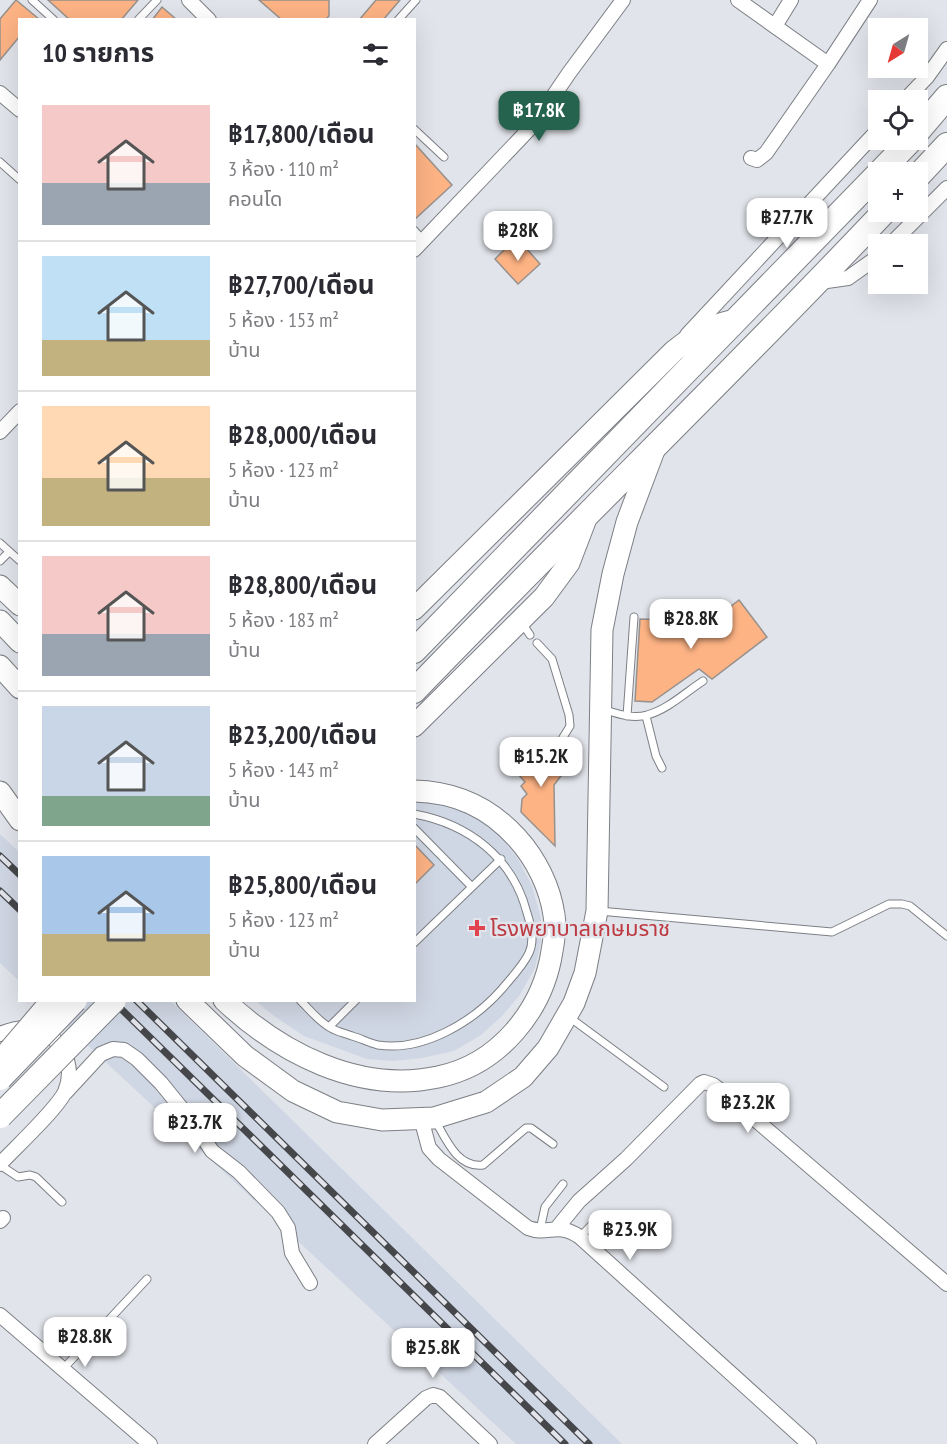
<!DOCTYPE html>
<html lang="th">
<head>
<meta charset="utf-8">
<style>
  body { margin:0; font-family:"PT Sans Narrow","Noto Sans Thai",sans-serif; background:#f7f7f7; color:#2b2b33; height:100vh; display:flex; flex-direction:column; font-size:22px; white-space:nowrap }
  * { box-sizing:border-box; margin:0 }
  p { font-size:20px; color:#7c7c81 }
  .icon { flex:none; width:33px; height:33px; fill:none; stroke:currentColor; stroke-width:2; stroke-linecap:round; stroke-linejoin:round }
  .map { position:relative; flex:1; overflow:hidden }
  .drawer { position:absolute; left:18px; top:18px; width:398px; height:984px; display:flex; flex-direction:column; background:#fff; border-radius:0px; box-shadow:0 6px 24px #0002 }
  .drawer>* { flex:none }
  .needle { width:39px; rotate:217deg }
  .fabs { position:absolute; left:868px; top:18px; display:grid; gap:12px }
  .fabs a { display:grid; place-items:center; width:60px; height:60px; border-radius:0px; background:#fff; box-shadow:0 6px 24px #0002; font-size:30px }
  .price { position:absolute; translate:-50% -51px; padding:0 14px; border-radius:12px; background:#fff; color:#222; font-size:20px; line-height:39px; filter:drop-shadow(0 2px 3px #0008) }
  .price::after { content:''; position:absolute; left:50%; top:36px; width:18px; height:14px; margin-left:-9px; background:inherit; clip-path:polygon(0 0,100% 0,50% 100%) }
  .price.active { background:#26634e; color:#fff }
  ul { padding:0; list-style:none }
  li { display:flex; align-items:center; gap:18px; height:150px; padding:0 24px }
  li+li { border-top:2px solid #e1e1e2 }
  li span { display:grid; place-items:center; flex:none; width:168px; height:120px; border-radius:0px; color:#555 }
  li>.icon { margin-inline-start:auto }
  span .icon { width:72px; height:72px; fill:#fffc; stroke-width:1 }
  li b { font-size:26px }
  h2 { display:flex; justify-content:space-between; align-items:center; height:72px; padding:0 24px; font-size:26px }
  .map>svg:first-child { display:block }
  .built { fill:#d0d7e4 }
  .building { fill:#fdb384; stroke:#97918d; stroke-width:1.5 }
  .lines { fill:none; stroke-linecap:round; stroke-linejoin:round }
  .lane-casing { stroke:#7c7f84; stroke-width:9 }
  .street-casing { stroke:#7c7f84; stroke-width:16 }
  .primary-casing { stroke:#7c7f84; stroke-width:23 }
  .highway-casing { stroke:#7c7f84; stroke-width:26 }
  .lane { stroke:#fff; stroke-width:7 }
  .street { stroke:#fff; stroke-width:14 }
  .primary { stroke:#fff; stroke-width:21 }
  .highway { stroke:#fff; stroke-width:24 }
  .rail-casing { stroke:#46474b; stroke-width:7 }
  .rail { stroke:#e1e4ea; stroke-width:4.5; stroke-dasharray:14; stroke-linecap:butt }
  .primary-bridge-casing { stroke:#7c7f84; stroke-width:23; stroke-linecap:butt }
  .highway-bridge-casing { stroke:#7c7f84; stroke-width:26; stroke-linecap:butt }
  .primary-bridge { stroke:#fff; stroke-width:21 }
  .highway-bridge { stroke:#fff; stroke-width:24 }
  .health-dot { fill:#e0444e; stroke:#e1e4ea; stroke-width:2 }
  .labels { text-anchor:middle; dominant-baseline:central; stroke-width:5; stroke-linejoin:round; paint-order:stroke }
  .health-label { font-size:22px; fill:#be3a42; stroke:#e1e4ea; text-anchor:start }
</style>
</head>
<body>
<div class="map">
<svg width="947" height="1444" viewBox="0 0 947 1444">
  <rect width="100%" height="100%" fill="#e1e4ea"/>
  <!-- built -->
  <path class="built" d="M414 801H432L454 806 480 817 502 838 518 859 532 886 541 918V942L535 968 519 996 502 1016 481 1035 454 1051 422 1058 393 1061 367 1059 304 1036 274 1016 256 1001 414 1000Z
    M0 834 19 852V981L0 963Z
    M40 1001H171L622 1444H516Z"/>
  <!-- building -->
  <path class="building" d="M16 0 40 20H20V36L0 60V19Z
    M48 0H138L121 20H70Z
    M259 0H329V16L325 20H282Z
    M376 0H400L383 20H359Z
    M162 7 177 20H152Z
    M414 143 452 185 414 220Z
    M520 241 540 264 518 284 495 259 510 244 512 248Z
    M739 600 767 637 712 679 699 669 652 702 635 701 640 619 670 620 688 639Z
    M552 742 559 750V754L571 763 554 785 555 846 521 812 522 799 527 794 521 786 525 782 511 766 522 756 529 764Z
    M414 844 434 865 414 885Z"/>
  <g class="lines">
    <!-- lane casing -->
    <g class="lane-casing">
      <path id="lane" d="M32 0 54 20
        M138 20 157 0
        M398 20 416 0
        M414 129 444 157
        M0 162 20 180
        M414 230 423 240
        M0 543 20 561
        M0 561 9 552
        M522 623 530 635
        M537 643 552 659 569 715 570 726 562 739
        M605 710C618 714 633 719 647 715 667 710 686 692 703 681
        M627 716 634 617
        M646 716 656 756 662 768
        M414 828 472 887
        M599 911 832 932 889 904H902L910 906 947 936
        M414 943 501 859
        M300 1000C310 1010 319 1022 331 1028 337 1032 345 1033 352 1036 360 1038 369 1043 378 1045 423 1052 473 1022 502 989 511 978 523 966 529 953 535 940 531 925 527 913 513 858 469 824 414 814
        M569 1017 664 1087
        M329 1027 356 1000
        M435 1120C446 1139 457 1168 483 1165L526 1128H531L553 1144
        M0 1165 18 1177 30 1175 36 1177 62 1202
        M540 1230 545 1207 563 1184
        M580 1237 601 1215
        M63 1369 147 1279"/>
    </g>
    <!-- street casing -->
    <g class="street-casing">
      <path id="street" d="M189 0 209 20
        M738 0 828 64
        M775 26 791 0
        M0 93 20 110
        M905 100 927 77 947 49
        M751 158 757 160 766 153 828 64 870 0
        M891 244 947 188
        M414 250 535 123 569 73 623 0
        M820 282 848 278 879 256
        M687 335 879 129
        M0 432 20 411
        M0 1034C16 1027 32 1025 48 1035 67 1047 74 1071 65 1092 56 1110 16 1147 0 1164
        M65 1093 101 1054 113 1049 124 1050 137 1059 161 1083 195 1125 212 1151 239 1172 278 1212 288 1228 292 1253 310 1283
        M421 1118 429 1148 439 1159 528 1228C549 1236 556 1221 580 1237L809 1444
        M0 1221 3 1218
        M557 1228 579 1201 626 1159 700 1084 704 1082 713 1085 728 1096 947 1284
        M0 1315 150 1444
        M375 1444 426 1398 433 1395 440 1397 490 1444"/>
    </g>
    <!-- primary casing -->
    <g class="primary-casing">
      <path id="primary" d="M0 586 20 605
        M414 609 674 351C697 333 706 327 735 320
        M0 621 20 642
        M0 666 20 688
        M414 726 544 597 569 563 587 516
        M0 792 20 820
        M187 1000 245 1056 293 1091 337 1112 382 1120 434 1118 486 1102 523 1077 548 1048 574 1003 585 973 597 911 602 630 613 574 627 522 656 445
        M224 1000C280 1053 359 1094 438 1077 498 1065 543 1011 552 951 554 940 556 926 554 915 550 887 536 859 517 838 489 807 456 792 414 791"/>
    </g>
    <!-- highway casing -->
    <g class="highway-casing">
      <path id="highway" d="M918 131 947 97
        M880 172 911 140
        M918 176 947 145
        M414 651 879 173
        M414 691C569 530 731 374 884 212"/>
    </g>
    <!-- lane -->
    <use href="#lane" class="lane"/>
    <!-- street -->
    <use href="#street" class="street"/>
    <!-- primary -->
    <use href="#primary" class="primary"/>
    <!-- highway -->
    <use href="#highway" class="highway"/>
    <!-- rail casing -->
    <g class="rail-casing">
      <path id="rail" d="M0 856 20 875
        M0 891 20 910
        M112 1000 565 1444
        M136 1000 589 1444"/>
    </g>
    <!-- rail -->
    <use href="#rail" class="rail"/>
    <!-- primary-bridge casing -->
    <g class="primary-bridge-casing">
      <path id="primary-bridge" d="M0 1061 52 1000"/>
    </g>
    <!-- highway-bridge casing -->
    <g class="highway-bridge-casing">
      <path id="highway-bridge" d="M0 1078 75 1000
        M0 1116 114 1000"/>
    </g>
    <!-- primary-bridge -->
    <use href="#primary-bridge" class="primary-bridge"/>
    <!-- highway-bridge -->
    <use href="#highway-bridge" class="highway-bridge"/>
  </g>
  <!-- markers -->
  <path class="health-dot" d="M474 919h6v6h6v6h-6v6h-6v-6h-6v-6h6z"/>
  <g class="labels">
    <!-- health labels -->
    <g class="health-label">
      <text x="490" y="928">โรงพยาบาลเกษมราช</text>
    </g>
  </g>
</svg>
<div class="fabs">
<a><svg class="needle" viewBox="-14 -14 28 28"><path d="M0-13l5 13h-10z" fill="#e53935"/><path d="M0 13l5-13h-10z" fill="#7c7c81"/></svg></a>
<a><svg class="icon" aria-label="locate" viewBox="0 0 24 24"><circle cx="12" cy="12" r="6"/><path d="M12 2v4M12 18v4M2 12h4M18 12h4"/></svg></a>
<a>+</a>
<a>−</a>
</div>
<b class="price active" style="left:539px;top:142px">฿17.8K</b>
<b class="price" style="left:787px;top:249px">฿27.7K</b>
<b class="price" style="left:518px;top:262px">฿28K</b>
<b class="price" style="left:691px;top:650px">฿28.8K</b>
<b class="price" style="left:541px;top:788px">฿15.2K</b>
<b class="price" style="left:748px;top:1134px">฿23.2K</b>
<b class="price" style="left:195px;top:1154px">฿23.7K</b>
<b class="price" style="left:630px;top:1261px">฿23.9K</b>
<b class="price" style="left:85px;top:1368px">฿28.8K</b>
<b class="price" style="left:433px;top:1379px">฿25.8K</b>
<section class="drawer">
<h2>10 รายการ<svg class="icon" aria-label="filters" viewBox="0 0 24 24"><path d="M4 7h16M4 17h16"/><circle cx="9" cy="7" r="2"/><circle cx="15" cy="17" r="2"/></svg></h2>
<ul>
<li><span style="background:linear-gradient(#f6c9c9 65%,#9aa5b1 0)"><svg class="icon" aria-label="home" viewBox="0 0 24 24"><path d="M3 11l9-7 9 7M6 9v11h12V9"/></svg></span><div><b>฿17,800/เดือน</b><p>3 ห้อง · 110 m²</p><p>คอนโด</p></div></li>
<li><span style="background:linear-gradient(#bfe0f5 70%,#c2b280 0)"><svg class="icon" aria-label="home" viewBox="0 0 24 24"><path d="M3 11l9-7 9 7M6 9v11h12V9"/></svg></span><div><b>฿27,700/เดือน</b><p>5 ห้อง · 153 m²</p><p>บ้าน</p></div></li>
<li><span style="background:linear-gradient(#ffd9b3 60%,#c2b280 0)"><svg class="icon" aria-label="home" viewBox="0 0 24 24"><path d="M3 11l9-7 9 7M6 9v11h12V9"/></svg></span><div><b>฿28,000/เดือน</b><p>5 ห้อง · 123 m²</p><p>บ้าน</p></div></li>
<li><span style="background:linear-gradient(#f6c9c9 65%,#9aa5b1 0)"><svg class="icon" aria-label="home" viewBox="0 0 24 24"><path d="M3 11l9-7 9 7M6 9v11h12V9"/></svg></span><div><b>฿28,800/เดือน</b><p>5 ห้อง · 183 m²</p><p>บ้าน</p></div></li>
<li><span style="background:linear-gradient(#c9d6e8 75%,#7fa58c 0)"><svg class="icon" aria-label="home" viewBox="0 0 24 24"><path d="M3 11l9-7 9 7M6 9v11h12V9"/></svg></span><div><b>฿23,200/เดือน</b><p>5 ห้อง · 143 m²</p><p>บ้าน</p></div></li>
<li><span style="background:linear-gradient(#a9c7e8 65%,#c2b280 0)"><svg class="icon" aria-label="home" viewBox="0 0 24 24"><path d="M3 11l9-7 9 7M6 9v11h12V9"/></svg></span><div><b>฿25,800/เดือน</b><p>5 ห้อง · 123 m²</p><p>บ้าน</p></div></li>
</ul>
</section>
</div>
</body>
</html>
